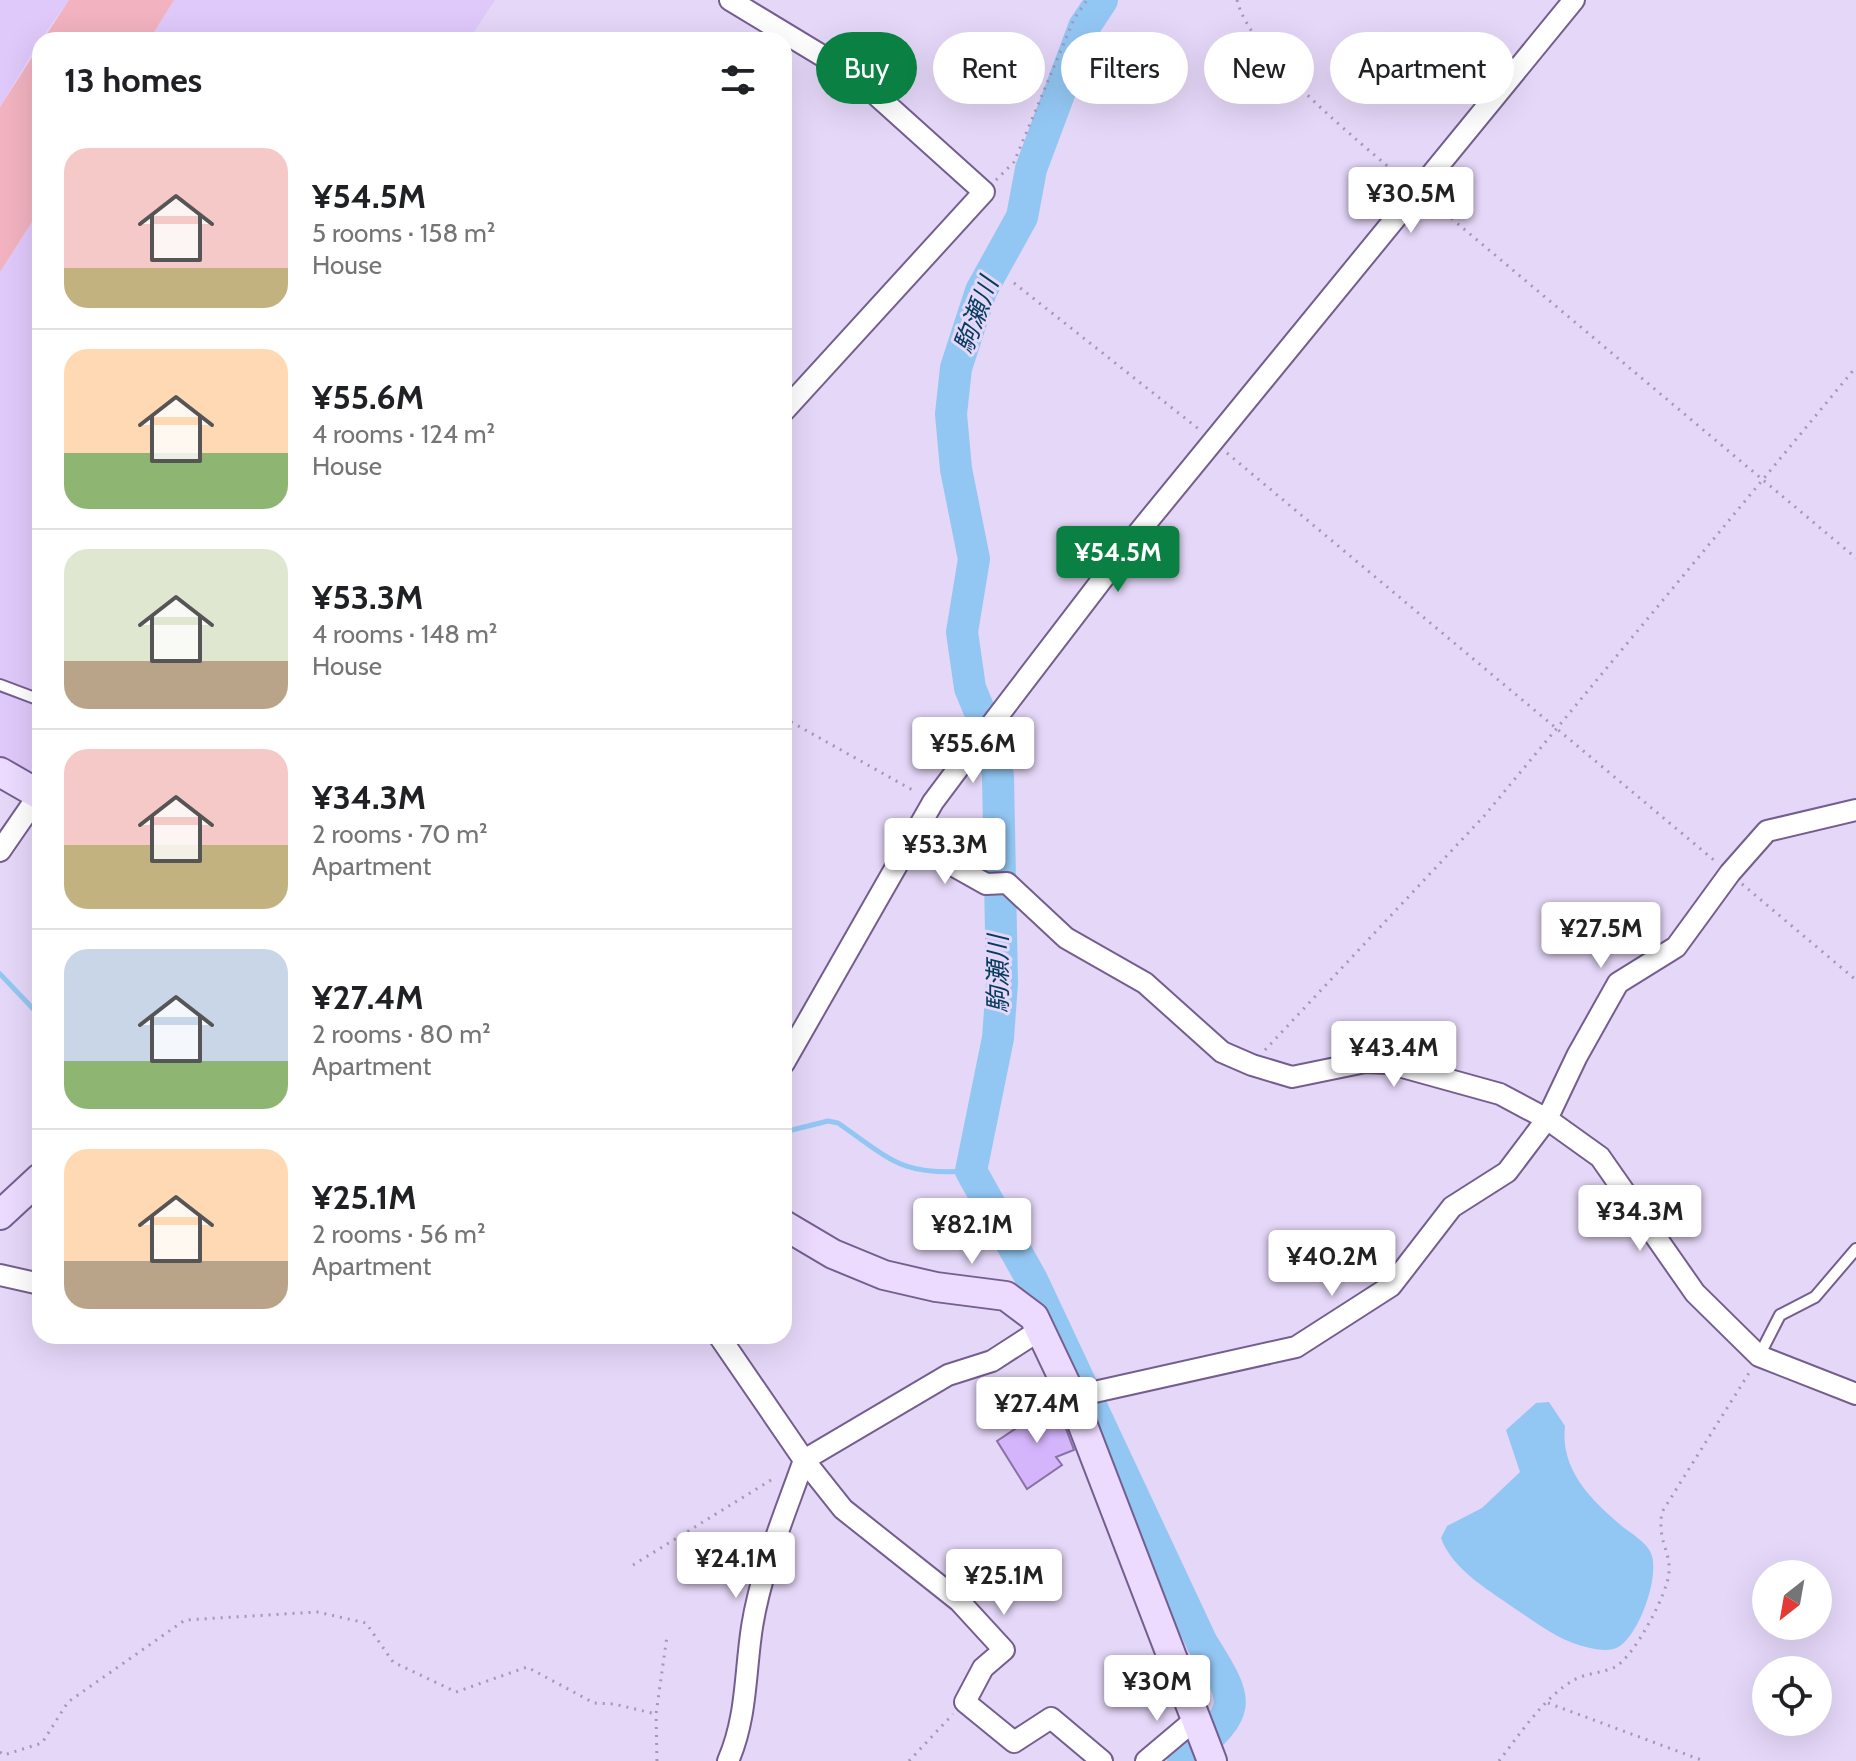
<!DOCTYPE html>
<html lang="en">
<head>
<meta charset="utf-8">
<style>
  body { margin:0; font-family:Cabin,"Noto Sans JP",sans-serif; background:#f2f2f2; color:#202124; height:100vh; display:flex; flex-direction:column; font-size:30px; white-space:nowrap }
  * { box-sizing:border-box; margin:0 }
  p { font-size:26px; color:#757577 }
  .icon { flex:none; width:44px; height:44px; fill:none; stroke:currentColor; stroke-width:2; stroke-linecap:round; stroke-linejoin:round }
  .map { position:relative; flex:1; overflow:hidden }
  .details { position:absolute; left:32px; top:32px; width:760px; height:1312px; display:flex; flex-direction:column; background:#fff; border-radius:24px; box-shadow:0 8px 32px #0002 }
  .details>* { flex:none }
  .guide { position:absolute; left:816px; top:32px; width:760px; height:72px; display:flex; gap:16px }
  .needle { width:52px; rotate:211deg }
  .tools { position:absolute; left:1752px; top:1560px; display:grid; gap:16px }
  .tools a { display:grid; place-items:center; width:80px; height:80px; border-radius:50%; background:#fff; box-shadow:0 8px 32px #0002; font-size:40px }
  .price { position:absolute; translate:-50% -68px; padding:0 18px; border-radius:8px; background:#fff; color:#222; font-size:26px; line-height:52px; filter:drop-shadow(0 2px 4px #0008) }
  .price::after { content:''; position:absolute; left:50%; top:48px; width:24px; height:18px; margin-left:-12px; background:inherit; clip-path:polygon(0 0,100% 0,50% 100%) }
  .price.active { background:#0b8043; color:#fff }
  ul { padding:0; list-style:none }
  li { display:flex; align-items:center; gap:24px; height:200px; padding:0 32px }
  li+li { border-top:2px solid #e0e0e0 }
  li span { display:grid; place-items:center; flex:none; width:224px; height:160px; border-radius:24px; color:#555 }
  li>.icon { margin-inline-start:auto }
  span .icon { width:96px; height:96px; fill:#fffc; stroke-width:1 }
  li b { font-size:34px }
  h2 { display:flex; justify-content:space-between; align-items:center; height:96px; padding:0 32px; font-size:34px }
  .chip { padding:0 28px; border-radius:36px; background:#fff; box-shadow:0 8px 32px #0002; font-size:28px; line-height:72px }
  .chip.active { background:#0b8043; color:#fff }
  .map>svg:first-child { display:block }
  .built { fill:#dfc9fb }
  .green { fill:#f2b2c0 }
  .water { fill:#93c7f3 }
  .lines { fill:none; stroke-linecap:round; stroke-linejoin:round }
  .stream { stroke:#93c7f3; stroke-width:5 }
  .river { stroke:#93c7f3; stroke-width:32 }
  .building { fill:#d4b5fc; stroke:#8872a4; stroke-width:2 }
  .lane-casing { stroke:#745e8f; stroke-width:14 }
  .street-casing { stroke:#745e8f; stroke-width:24 }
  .secondary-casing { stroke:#745e8f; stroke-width:32 }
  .path { stroke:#a598b5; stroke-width:3; stroke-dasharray:2 6; stroke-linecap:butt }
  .lane { stroke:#fff; stroke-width:10 }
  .street { stroke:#fff; stroke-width:20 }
  .secondary { stroke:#ecdbff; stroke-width:28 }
  .labels { text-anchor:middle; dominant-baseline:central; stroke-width:6; stroke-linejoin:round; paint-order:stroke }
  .water-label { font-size:26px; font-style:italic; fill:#053b5e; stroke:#e5d7f8 }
</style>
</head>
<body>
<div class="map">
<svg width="1856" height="1761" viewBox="0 0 1856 1761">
  <rect width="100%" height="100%" fill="#e5d7f8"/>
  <!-- built -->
  <path class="built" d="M0 0H69L40 40 0 107Z
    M174 0H495L473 33 484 40H149Z
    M40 209V781L0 761V272Z"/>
  <!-- green -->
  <path class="green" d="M69 0H174L149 40H43Z
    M40 45V209L0 272V107Z"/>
  <!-- water -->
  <path class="water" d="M1549 1402 1565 1426C1560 1470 1591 1500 1623 1527 1631 1533 1645 1542 1650 1551 1662 1573 1639 1634 1620 1646 1610 1652 1601 1650 1590 1648 1564 1643 1542 1627 1520 1612 1493 1593 1452 1570 1441 1538L1447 1526 1482 1508 1520 1472 1506 1430 1536 1403Z"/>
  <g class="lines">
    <!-- stream -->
    <path class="stream" d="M0 974 40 1016
      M784 1132 828 1121 838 1123C893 1161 901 1176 971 1171"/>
    <!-- river -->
    <path class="river" d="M1102 0 1084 27 1031 169 1022 217 981 291 956 368 951 414 956 469 974 559 962 632 970 688 994 746 998 777 1002 983 998 1038 971 1171 1032 1280 1202 1643C1244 1709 1239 1709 1183 1761"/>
  </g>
  <!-- building -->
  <path class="building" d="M1041 1400 1050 1417 1060 1413 1074 1450 1056 1457 1062 1465 1027 1489 997 1441 1027 1421 1021 1411Z"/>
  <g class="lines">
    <!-- lane casing -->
    <g class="lane-casing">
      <path id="lane" d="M0 685 40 700
        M1759 1356 1780 1315 1815 1297 1856 1249"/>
    </g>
    <!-- street casing -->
    <g class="street-casing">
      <path id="street" d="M730 0 854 75 984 192 784 411
        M913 843 986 884 1007 883 1066 938 1145 983 1222 1052 1252 1065 1292 1077 1365 1062 1388 1063 1500 1094 1547 1119 1600 1157 1695 1293 1759 1356 1856 1394
        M0 851 40 793
        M784 1063 933 802 978 742 1134 538 1574 0
        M0 1275 40 1284
        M719 1336 804 1460 843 1509 959 1601 1004 1650 983 1668 965 1702 1014 1742 1051 1718 1102 1761
        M1072 1397 1296 1347 1391 1286 1452 1207 1507 1172 1547 1119 1577 1056 1618 983 1676 947 1730 873 1767 831 1856 810
        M728 1761C747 1718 745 1672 752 1627 761 1570 785 1514 804 1460L948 1375 992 1361 1040 1330
        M1146 1761 1197 1718"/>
    </g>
    <!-- secondary casing -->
    <g class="secondary-casing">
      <path id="secondary" d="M0 772 40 795
        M0 1215 40 1178
        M784 1225 833 1254 884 1275 936 1287 1006 1296 1034 1317 1072 1397 1212 1761"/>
    </g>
    <!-- path -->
    <path class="path" d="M1237 0C1250 55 1361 143 1405 181
      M996 180 1014 162 1074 19 1087 0
      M1433 203 1856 558
      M1014 283 1200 430
      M1227 453 1715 861
      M784 718 916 792
      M1742 884 1856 980
      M1265 1050 1485 815 1856 367
      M633 1565 776 1477
      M1548 1703 1704 1761
      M0 1752 4 1755 42 1743 68 1702 185 1620 317 1612 366 1623 393 1662 456 1692 527 1667 594 1703 614 1704 656 1714
      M657 1761 656 1714 667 1636
      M909 1761 953 1714
      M1499 1761C1519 1735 1545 1696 1574 1680 1586 1673 1603 1673 1615 1667 1634 1657 1668 1593 1669 1572 1671 1552 1657 1541 1662 1512L1749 1373"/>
    <!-- lane -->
    <use href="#lane" class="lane"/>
    <!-- street -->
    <use href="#street" class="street"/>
    <!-- secondary -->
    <use href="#secondary" class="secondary"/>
  </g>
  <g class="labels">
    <!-- water labels -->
    <g class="water-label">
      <text transform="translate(976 315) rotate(-69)">駒瀬川</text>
      <text transform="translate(998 974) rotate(-90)">駒瀬川</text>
    </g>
  </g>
</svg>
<div class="tools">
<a><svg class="needle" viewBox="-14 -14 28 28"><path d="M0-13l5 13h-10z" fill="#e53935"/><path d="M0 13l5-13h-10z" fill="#757577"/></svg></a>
<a><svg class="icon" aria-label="locate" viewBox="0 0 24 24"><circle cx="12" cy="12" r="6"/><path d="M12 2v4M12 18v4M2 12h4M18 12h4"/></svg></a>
</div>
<b class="price" style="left:1411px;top:235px">¥30.5M</b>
<b class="price active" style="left:1118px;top:594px">¥54.5M</b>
<b class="price" style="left:973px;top:785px">¥55.6M</b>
<b class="price" style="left:945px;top:886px">¥53.3M</b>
<b class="price" style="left:1601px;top:970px">¥27.5M</b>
<b class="price" style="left:1394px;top:1089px">¥43.4M</b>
<b class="price" style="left:1640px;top:1253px">¥34.3M</b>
<b class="price" style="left:972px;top:1266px">¥82.1M</b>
<b class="price" style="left:1332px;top:1298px">¥40.2M</b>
<b class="price" style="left:1037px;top:1445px">¥27.4M</b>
<b class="price" style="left:736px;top:1600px">¥24.1M</b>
<b class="price" style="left:1004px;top:1617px">¥25.1M</b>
<b class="price" style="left:1157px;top:1723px">¥30M</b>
<div class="guide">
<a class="chip active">Buy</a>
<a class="chip">Rent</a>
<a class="chip">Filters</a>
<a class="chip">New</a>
<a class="chip">Apartment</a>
</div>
<section class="details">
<h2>13 homes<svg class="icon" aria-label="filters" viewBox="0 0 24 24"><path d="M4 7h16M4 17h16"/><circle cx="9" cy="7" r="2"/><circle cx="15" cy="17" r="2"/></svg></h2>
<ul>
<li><span style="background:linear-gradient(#f6c9c9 75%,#c2b280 0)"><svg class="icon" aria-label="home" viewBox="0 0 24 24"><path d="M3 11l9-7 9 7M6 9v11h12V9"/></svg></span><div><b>¥54.5M</b><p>5 rooms · 158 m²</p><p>House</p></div></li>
<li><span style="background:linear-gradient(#ffd9b3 65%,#8fb573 0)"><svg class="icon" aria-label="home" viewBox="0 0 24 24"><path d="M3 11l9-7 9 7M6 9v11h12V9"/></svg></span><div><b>¥55.6M</b><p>4 rooms · 124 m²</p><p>House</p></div></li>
<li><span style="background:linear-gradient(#dfe7d0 70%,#b9a48a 0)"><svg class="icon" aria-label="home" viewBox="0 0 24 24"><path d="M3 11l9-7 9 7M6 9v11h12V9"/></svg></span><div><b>¥53.3M</b><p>4 rooms · 148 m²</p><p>House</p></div></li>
<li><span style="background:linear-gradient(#f6c9c9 60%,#c2b280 0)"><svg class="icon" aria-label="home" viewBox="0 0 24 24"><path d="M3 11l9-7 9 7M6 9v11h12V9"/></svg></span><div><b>¥34.3M</b><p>2 rooms · 70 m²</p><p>Apartment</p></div></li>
<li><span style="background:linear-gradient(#c9d6e8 70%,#8fb573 0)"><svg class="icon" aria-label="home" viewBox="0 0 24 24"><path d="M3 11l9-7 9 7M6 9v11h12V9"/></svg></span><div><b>¥27.4M</b><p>2 rooms · 80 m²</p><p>Apartment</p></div></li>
<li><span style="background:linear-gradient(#ffd9b3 70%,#b9a48a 0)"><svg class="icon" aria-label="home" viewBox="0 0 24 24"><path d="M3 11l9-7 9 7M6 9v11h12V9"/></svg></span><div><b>¥25.1M</b><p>2 rooms · 56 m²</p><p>Apartment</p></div></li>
</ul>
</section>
</div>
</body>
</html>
